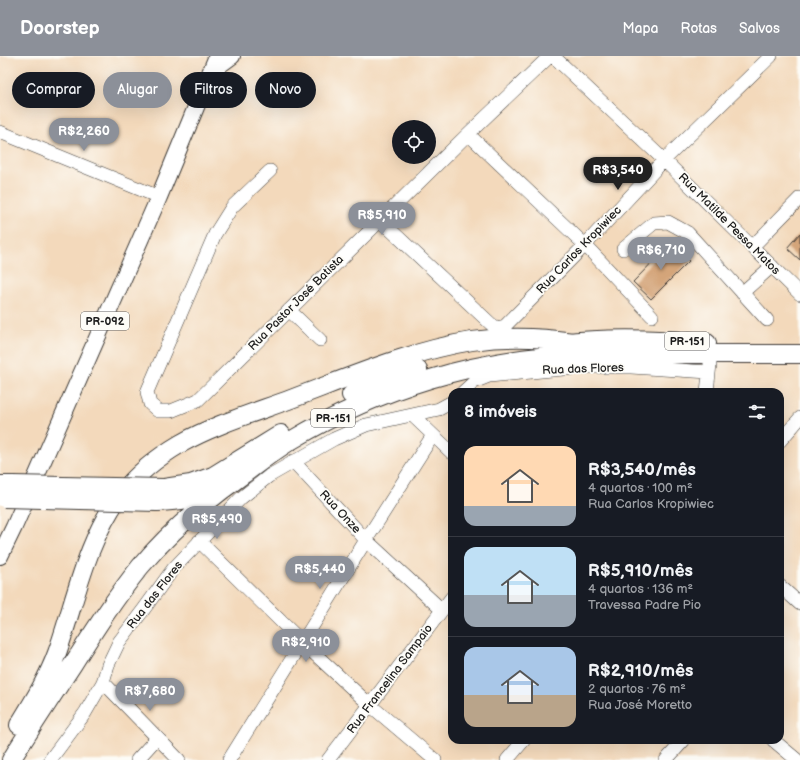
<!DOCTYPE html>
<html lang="pt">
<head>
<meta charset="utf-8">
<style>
  body { margin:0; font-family:"Balsamiq Sans",sans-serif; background:#242831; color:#f1f3f6; height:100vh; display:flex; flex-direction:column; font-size:15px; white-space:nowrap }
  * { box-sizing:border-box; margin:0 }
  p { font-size:13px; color:#9ea1a6 }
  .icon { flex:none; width:22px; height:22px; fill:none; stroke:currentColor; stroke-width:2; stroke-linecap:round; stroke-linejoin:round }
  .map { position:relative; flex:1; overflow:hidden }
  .sheet { position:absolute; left:448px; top:332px; width:336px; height:356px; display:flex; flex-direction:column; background:#171b24; border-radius:12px; box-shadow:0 4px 16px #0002 }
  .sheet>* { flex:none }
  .banner { position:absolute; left:12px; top:16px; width:376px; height:36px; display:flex; gap:8px }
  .fabs { position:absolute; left:392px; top:64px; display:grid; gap:8px }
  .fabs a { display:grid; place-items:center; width:44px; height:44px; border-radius:50%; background:#171b24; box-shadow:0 4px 16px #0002; font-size:20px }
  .price { position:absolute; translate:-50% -34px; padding:0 9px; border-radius:14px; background:#8c9099; color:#fff; font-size:13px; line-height:26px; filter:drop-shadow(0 1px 2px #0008) }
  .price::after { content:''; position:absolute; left:50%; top:24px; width:12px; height:9px; margin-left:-6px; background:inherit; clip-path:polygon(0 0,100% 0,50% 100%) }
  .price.selected { background:#222; color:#fff }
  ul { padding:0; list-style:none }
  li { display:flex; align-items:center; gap:12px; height:100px; padding:0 16px }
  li+li { border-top:1px solid #363941 }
  li span { display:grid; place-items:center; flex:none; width:112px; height:80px; border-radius:12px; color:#555 }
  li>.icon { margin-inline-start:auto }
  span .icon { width:48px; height:48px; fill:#fffc; stroke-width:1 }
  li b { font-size:17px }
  h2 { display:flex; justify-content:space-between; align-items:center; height:48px; padding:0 16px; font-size:17px }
  .pill { padding:0 14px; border-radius:18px; background:#171b24; box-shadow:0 4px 16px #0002; font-size:14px; line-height:36px }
  .pill.selected { background:#8c9099; color:#fff }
  header { display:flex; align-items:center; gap:24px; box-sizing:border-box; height:56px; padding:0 20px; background:#8c9099; color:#fff }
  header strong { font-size:19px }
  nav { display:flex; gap:22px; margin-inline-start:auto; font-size:14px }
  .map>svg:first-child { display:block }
  .building { fill:#d4a57a }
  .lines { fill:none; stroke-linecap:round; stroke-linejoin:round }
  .minor-casing { stroke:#3c3834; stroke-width:14 }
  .major-casing { stroke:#3c3834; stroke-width:18 }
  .highway-casing { stroke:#3c3834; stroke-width:20 }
  .minor { stroke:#fff; stroke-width:13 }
  .major { stroke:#fff; stroke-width:16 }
  .highway { stroke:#fff; stroke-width:18 }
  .highway-bridge-casing { stroke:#3c3834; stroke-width:20; stroke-linecap:butt }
  .highway-bridge { stroke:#fff; stroke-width:18 }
  .labels { text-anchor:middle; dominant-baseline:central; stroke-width:3.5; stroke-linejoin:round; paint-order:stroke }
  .shield { fill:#fdfcf7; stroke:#605f5e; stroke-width:1 }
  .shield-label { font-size:11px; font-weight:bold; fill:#1c1c1c }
  .street-label { font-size:12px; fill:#1c1c1c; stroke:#fdfcf7 }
</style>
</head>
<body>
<header>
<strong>Doorstep</strong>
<nav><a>Mapa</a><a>Rotas</a><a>Salvos</a></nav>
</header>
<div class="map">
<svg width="800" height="704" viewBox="0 0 800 704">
  <rect width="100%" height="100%" fill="#fdfcf7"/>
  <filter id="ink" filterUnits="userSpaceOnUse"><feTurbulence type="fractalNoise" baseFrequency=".025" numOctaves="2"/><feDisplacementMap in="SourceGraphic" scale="8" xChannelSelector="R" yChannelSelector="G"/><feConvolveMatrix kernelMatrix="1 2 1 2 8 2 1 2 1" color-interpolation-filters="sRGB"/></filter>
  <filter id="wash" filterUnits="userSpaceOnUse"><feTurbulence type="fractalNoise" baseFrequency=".012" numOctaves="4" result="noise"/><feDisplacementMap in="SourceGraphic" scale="16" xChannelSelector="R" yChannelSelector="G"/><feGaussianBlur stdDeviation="0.9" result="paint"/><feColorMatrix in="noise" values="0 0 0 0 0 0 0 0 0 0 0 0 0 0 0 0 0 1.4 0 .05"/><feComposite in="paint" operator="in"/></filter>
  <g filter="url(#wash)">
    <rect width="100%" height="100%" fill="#f3d9bb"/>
    <g id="blocks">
      <!-- building -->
      <path class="building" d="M800 177V204L787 192Z
        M671 187 689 205 651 243 633 226Z"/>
    </g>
  </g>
  <g filter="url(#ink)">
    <use href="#blocks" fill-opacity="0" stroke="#3c3834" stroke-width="1"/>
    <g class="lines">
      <!-- minor casing -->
      <g class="minor-casing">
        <path id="minor" d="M553 0 664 104 800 238
          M0 76 159 141
          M468 78 585 189 652 260
          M270 115 232 151 215 178 147 336 150 348 158 355H171L198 344 468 78 550 0
          M380 164 491 268 497 272 505 270 585 189 664 104 771 0
          M752 191 800 142
          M623 193 654 167 668 166 688 177 767 264
          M742 237 772 210
          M289 254 320 284
          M463 336 474 326 489 320 552 314 587 311H631L709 316
          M707 336 710 308
          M412 359 452 397
          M780 385 800 362
          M293 405 366 484 442 554
          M199 485 303 587 370 649 435 704
          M780 530 800 548
          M103 626 179 704
          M773 684 797 704
          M50 704 85 657 103 626 108 609 119 586 144 553 173 513 241 442 269 420 334 383 366 369 439 353 452 346
          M137 704 157 682
          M229 704 366 484 433 379
          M328 704 452 541
          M507 704 524 684
          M666 704 684 684"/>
      </g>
      <!-- major casing -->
      <g class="major-casing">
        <path id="major" d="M213 18 221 8 232 0
          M0 500 14 471 159 141 217 0"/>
      </g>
      <!-- highway casing -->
      <g class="highway-casing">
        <path id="highway" d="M561 287C609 281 659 283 707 287
          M351 339 387 324 418 314
          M0 429H12
          M164 432 191 428 213 420 281 378
          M157 446C177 445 196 444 213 432
          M19 669C33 646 48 622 57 597 76 543 86 485 121 438 137 418 158 401 180 388 213 369 256 356 291 343 350 321 410 295 472 285 506 280 539 281 573 286
          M11 704C31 672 52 640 73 608 94 575 115 542 140 511 170 475 206 445 244 418 260 406 275 394 292 384 379 332 478 302 578 298H800"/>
      </g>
      <!-- minor -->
      <use href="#minor" class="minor"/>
      <!-- major -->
      <use href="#major" class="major"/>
      <!-- highway -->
      <use href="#highway" class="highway"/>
      <!-- highway-bridge casing -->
      <g class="highway-bridge-casing">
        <path id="highway-bridge" d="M12 429 164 432
          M4 442 157 446"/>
      </g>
      <!-- highway-bridge -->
      <use href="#highway-bridge" class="highway-bridge"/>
    </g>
  </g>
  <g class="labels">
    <!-- shield labels -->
    <g class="shield">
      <rect x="81" y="256" width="48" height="18" rx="3"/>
      <rect x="665" y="276" width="44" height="18" rx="3"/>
      <rect x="311" y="353" width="44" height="18" rx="3"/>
    </g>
    <g class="shield-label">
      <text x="105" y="265">PR-092</text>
      <text x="687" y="285">PR-151</text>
      <text x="333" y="362">PR-151</text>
    </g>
    <!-- street labels -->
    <g class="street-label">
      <text transform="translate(729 168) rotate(45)">Rua Matilde Pessa Matos</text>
      <text transform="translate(579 194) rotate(-46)">Rua Carlos Kropiwiec</text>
      <text transform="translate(296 247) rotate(-45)">Rua Pastor José Batista</text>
      <text transform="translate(583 313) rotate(-2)">Rua das Flores</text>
      <text transform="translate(340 456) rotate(47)">Rua Onze</text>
      <text transform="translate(155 539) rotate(-52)">Rua das Flores</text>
      <text transform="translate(390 623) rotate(-53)">Rua Francelina Sampaio</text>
    </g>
  </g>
</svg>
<div class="fabs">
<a><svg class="icon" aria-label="locate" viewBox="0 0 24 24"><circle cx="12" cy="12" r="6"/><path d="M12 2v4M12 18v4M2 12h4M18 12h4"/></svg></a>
</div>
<b class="price" style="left:84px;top:96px">R$2,260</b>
<b class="price selected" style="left:618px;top:135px">R$3,540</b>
<b class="price" style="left:382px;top:180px">R$5,910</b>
<b class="price" style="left:661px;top:215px">R$6,710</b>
<b class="price" style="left:217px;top:484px">R$5,490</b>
<b class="price" style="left:320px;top:534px">R$5,440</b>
<b class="price" style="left:306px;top:607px">R$2,910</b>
<b class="price" style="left:150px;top:656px">R$7,680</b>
<div class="banner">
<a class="pill">Comprar</a>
<a class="pill selected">Alugar</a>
<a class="pill">Filtros</a>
<a class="pill">Novo</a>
</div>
<section class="sheet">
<h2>8 imóveis<svg class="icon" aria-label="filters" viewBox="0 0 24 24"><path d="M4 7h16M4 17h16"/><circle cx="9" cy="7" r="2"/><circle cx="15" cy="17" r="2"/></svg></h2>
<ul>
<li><span style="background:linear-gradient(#ffd9b3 75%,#9aa5b1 0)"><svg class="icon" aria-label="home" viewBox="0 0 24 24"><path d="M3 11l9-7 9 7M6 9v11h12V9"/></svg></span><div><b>R$3,540/mês</b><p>4 quartos · 100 m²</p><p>Rua Carlos Kropiwiec</p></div></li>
<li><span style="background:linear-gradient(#bfe0f5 60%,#9aa5b1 0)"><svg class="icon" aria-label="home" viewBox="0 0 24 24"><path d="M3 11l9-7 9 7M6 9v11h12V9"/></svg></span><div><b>R$5,910/mês</b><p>4 quartos · 136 m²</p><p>Travessa Padre Pio</p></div></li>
<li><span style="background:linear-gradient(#a9c7e8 60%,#b9a48a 0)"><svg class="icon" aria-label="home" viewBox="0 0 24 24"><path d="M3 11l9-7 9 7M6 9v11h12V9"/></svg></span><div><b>R$2,910/mês</b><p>2 quartos · 76 m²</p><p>Rua José Moretto</p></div></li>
</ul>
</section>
</div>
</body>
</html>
